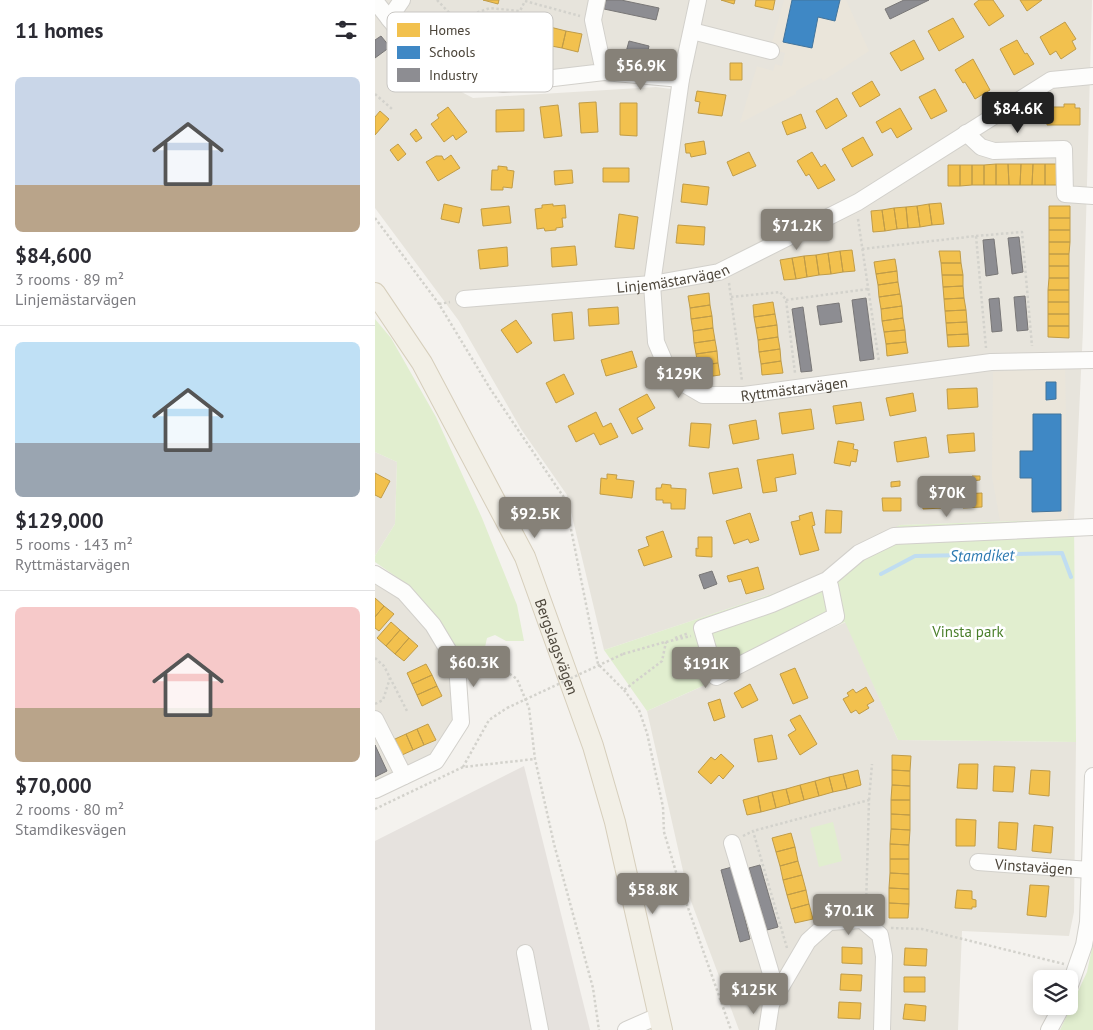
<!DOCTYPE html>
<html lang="en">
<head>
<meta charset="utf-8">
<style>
  body { margin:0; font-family:"PT Sans",sans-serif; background:#f7f7f7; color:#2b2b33; height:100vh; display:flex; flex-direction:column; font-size:19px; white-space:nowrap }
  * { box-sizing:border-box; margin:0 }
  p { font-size:16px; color:#7c7c81 }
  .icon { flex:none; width:28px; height:28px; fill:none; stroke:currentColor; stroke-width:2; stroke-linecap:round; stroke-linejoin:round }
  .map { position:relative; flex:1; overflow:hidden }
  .side { display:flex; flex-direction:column; background:#fff; width:375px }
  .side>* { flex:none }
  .fabs { position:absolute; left:658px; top:970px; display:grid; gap:10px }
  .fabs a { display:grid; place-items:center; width:45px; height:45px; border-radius:8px; background:#fff; box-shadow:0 2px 8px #0003; font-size:25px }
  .price { position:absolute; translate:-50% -42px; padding:0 11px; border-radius:5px; background:#868178; color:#fff; font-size:16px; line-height:32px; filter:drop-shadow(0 1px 2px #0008) }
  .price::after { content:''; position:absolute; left:50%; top:30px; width:15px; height:11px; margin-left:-8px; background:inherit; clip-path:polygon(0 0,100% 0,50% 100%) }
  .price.selected { background:#222; color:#fff }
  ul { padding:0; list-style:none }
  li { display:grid; align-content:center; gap:10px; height:265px; padding:0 15px }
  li+li { border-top:1px solid #e1e1e2 }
  li span { display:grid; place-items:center; height:155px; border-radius:8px; color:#555 }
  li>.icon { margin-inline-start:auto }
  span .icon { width:90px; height:90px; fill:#fffc; stroke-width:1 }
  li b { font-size:21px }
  h2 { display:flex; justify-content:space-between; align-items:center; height:60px; padding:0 15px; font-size:21px }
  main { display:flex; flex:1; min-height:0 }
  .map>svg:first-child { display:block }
  .residential { fill:#e7e4dc }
  .industrial { fill:#e6e2de }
  .education { fill:#eae5da }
  .green { fill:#e1eecf }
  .homes { fill:#f2c14e; stroke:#c09c48 }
  .schools { fill:#3f88c5; stroke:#43749b }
  .industry { fill:#8d8d92; stroke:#797777 }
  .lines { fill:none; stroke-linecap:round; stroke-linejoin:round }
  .stream { stroke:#c0ddf1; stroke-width:4 }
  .minor-casing { stroke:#d2d0cb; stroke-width:18 }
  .major-casing { stroke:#d6cebb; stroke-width:22 }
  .path { stroke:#d3d2cc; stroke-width:2.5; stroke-dasharray:2.5 2.5; stroke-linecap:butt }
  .minor { stroke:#fdfdfc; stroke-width:16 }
  .major { stroke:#f2efe6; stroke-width:20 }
  .path-bridge { stroke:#d3d2cc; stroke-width:2.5; stroke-dasharray:2.5 2.5; stroke-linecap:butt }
  .labels { text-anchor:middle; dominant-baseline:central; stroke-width:5; stroke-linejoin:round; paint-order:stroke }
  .street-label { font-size:15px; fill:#4b4439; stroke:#fff }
  .park-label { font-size:15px; fill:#4a7f2a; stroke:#fff }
  .water-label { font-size:16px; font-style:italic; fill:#2e7ab2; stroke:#fff }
  .key { fill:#fff; stroke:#c9c7c4; stroke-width:1 }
  .key-label { font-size:14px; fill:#4b4439 }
</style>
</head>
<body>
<main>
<section class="side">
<h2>11 homes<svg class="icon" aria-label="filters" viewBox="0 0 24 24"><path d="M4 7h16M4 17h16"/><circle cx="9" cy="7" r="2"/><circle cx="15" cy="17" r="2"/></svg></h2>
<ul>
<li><span style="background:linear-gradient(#c9d6e8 70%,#b9a48a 0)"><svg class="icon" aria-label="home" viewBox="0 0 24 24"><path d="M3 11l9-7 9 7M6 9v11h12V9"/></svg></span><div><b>$84,600</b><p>3 rooms · 89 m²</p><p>Linjemästarvägen</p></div></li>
<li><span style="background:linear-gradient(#bfe0f5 65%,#9aa5b1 0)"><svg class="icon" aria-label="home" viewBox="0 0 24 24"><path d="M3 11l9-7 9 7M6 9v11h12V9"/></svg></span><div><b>$129,000</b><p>5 rooms · 143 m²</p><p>Ryttmästarvägen</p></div></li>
<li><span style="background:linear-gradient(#f6c9c9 65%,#b9a48a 0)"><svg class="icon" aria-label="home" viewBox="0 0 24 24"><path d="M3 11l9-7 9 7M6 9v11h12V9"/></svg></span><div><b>$70,000</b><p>2 rooms · 80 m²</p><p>Stamdikesvägen</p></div></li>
</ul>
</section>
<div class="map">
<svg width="718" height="1030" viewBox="0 0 718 1030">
  <rect width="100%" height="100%" fill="#f4f2ee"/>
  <!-- residential -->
  <path class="residential" d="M9 0H315L302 60 286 68 244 67 99 76 54 54Z
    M329 0H717L708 330 699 519 525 525 451 576 229 650 192 495 146 429 84 321 0 208V9L52 74 98 98 281 87 311 91Z
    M0 452 22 462 20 524 0 556Z
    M0 580 23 596 58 635 79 677V714L74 734 57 755 0 783Z
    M471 622 523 740 701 742 699 912 694 936 587 931 583 1030H364L313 893 272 711Z"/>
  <!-- industrial -->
  <path class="industrial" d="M149 766 215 1030H0V841Z"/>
  <!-- education -->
  <path class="education" d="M409 0H471L494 51 448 81 446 78 421 91V94L365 123 382 66 398 71 400 64 407 66 410 53 403 51 396 46Z
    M690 367 693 519 625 521 617 477 618 372Z"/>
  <!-- green -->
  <path class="green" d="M0 319 16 338 61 417 107 518 142 605 149 641H131L120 635 112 638 110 647 104 651 84 654 68 625 36 587 0 562V556L20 524 22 462 0 452Z
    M699 519 701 742 523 740 470 622 272 711 229 650 451 576 493 540 525 525Z
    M458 822 467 861 444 867 435 828Z
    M718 943V1030H685L712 972Z"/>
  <!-- homes -->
  <path class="homes" d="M108 0H124L123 4Z
    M346 0H360L359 4Z
    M381 0H400L398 10 380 6Z
    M604 0H618L629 16 614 26 599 4Z
    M645 0H667L652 11Z
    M578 18 589 37 564 51 553 31Z
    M690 22 701 39 697 41 701 49 686 59 681 51 675 55 665 37Z
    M175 27 191 31 187 48 171 45Z
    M191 31 207 34 203 52 187 48Z
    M539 40 549 59 526 71 515 53Z
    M642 40 650 54 652 53 659 64 639 75 625 49Z
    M598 59 615 90 600 99 590 82 588 83 580 70Z
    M355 63H367V80H355Z
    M497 81 505 95 485 107 477 93Z
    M560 89 572 111 556 119 544 97Z
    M322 91 351 95 347 116 323 113 325 102 320 101Z
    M462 98 472 116 451 129 441 111Z
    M221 102 223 132 206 133 204 103Z
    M245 103H262V136L245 135Z
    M689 104H700V108H705V125H672V107H689Z
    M183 105 187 136 169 138 165 107Z
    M73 107 92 132 81 140 78 135 69 142 56 124 64 118 62 115Z
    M525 108 537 129 522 138 516 128 507 133 501 122Z
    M149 109V131L121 132V110Z
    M5 111 14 119 0 135V117Z
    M426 114 431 128 412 135 407 122Z
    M41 129 47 138 41 142 35 134Z
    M488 137 498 155 477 167 467 149Z
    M329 141 331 154 316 157 315 153H311L310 144Z
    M23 144 31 154 23 161 15 150Z
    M374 152 381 166 358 176 352 162Z
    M437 152 446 167 450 164 460 180 443 189 434 174 431 176 422 161Z
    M76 155 85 168 63 181 51 162 61 156H67L69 160Z
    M621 164H633L634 185H621Z
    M621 164V185H609V165Z
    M633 164H646L645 185H634Z
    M646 164H658L657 185H645Z
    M658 164H670V185H657Z
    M670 164H682V185H670Z
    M573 165H585V186H573Z
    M585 165H597V185L585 186Z
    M597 165H609V185H597Z
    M123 166 132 167V170L139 171 137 188 128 187V190H116L117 170H123Z
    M228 168H254V182H228Z
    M197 170 198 183 180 185 179 171Z
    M308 184 334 187 332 205 306 202Z
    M566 203 569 224 557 225 554 204Z
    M69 204 87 208 84 223 66 219Z
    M178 204V206L190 205 191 218H187L188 227 181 228V230L170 231 169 228 162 229 160 209 167 208V205Z
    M554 204 557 225 545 227 542 206Z
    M134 206 136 223 108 226 106 209Z
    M542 206 545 227 533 228 531 207Z
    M674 206H695V218H674Z
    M531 207 533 228 522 229 519 208Z
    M519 208 522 229 510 231 507 210Z
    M507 210 510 231 498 232 496 211Z
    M244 214 263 217 259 249 240 247Z
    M674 218H695V230H674Z
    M303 225 330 227 329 245 301 243Z
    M674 230H695V242H674Z
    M674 242H695L694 254H674Z
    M200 246 202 265 177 267 176 248Z
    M132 247 133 266 105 269 103 250Z
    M477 250 480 271 468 272 465 251Z
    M465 251 468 272 456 274 453 253Z
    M564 251H585L586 263H566Z
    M453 253 456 274 444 275 441 255Z
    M674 254H694V266H674Z
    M441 255 444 275 432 277 429 256Z
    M429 256 432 277 421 279 417 258Z
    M417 258 421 279 409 280 405 260Z
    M520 259 522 271 501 274 499 262Z
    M566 263H586L588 275H567Z
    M674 266H694V278H674Z
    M522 271 523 282 503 285 501 274Z
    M567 275H588V286L568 287Z
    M674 278H694V290H673Z
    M523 282 525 294 504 297 503 285Z
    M588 286 589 298 569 299 568 287Z
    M673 290H694V302H673Z
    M334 293 335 305 315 308 313 296Z
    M525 294 527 306 506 309 504 297Z
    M589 298 591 310 570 311 569 299Z
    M398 302 400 314 379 317 378 305Z
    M673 302H694V314H673Z
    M335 305 337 316 316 319 315 308Z
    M527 306 528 318 507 321 506 309Z
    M243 307 244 324 214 326 213 309Z
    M591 310 592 322 571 323 570 311Z
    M197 312 199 339 179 341 177 314Z
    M400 314 402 325 381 328 379 317Z
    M673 314H694V326H673Z
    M337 316 338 328 318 331 316 319Z
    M528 318 530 330 509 332 507 321Z
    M141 320 157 343 142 353 126 330Z
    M592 322 593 334 572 335 571 323Z
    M402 325 403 337 383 340 381 328Z
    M673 326H694V338L673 337Z
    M338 328 340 340 319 343 318 331Z
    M530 330 531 342 511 344 509 332Z
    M593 334 594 346 573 347 572 335Z
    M403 337 405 349 384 352 383 340Z
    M340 340 342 351 321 354 319 343Z
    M531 342 533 353 512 356 511 344Z
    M405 349 406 361 386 364 384 352Z
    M257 351 262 367 231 376 226 360Z
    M342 351 343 363 323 366 321 354Z
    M406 361 408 373 387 375 386 364Z
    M343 363 345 375 324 378 323 366Z
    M189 374 199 394 181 403 171 383Z
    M602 388 603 407 573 409 572 389Z
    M538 393 541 411 515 416 511 398Z
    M272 394 280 408 262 418 268 429 257 434 244 409Z
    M486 402 489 420 461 424 458 406Z
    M436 409 439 429 407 434 404 413Z
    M221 412 228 427 236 423 243 437 225 445 219 433 201 442 193 426Z
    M381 420 384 439 358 444 354 425Z
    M316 423 336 424 334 448 314 446Z
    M599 433 600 451 574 453 572 435Z
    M551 437 554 457 522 462 519 442Z
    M463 441 479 444 478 449 483 450 481 462 476 461 475 466 459 463Z
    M418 454 421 474 400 478 402 491 388 493 382 460Z
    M363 468 367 488 338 494 334 473Z
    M0 473 15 481 6 498 0 495Z
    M232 474 242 475 241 479 259 481 257 498 225 494 226 478 232 479Z
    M597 476H605V480L597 481Z
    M557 479H565V484H557Z
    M525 481V486L516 487V482Z
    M287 484 296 485V488L311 489 310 509H296V503H288V500H281V488H286Z
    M607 493V507L588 508 587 494Z
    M567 495V508L548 509 547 496Z
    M507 498H526V511H508Z
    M451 510 467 511 466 533H450Z
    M437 512 440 525 437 526 444 550 425 555 416 522 425 520 424 516Z
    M375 513 384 540 375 543 373 539 359 544 351 521Z
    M288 531 297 557 269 566 263 550 274 546 271 537Z
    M323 537H337V557L321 556V548L323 549Z
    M383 567 389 589 371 594 366 579 354 582 352 576Z
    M0 598 9 606 0 617Z
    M9 606 19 614 4 631 0 628V617Z
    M16 622 25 630 11 646 2 638Z
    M25 630 34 638 20 654 11 646Z
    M34 638 43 646 29 661 20 654Z
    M51 664 57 675 37 684 32 673Z
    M420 668 433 698 418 704 405 674Z
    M57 675 62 686 42 695 37 684Z
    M375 684 383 700 367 708 359 693Z
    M62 686 67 696 47 706 42 695Z
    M491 687 499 701 492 705 494 708 484 714 481 710 476 713 468 699 474 696 472 693 478 689 481 693Z
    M345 699 350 717 339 721 333 703Z
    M425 715 442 744 425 755 413 735 421 730 415 720Z
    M53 724 61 740 49 745 42 729Z
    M42 729 49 745 38 750 31 734Z
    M31 734 38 750 27 755 20 739Z
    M397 735 402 759 383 762 379 739Z
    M346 754 359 766 348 779 344 775 336 784 323 772 336 757 340 760Z
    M517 755 536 756 535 771 517 770Z
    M584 764H603L602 789 582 788Z
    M619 766 640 767 638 792 618 791Z
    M483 770 486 785 472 789 468 774Z
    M517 770 535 771V786L517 785Z
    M656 770 675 771 674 796 654 794Z
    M468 774 472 789 458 792 454 777Z
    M454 777 458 792 444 796 440 781Z
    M440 781 444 796 429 800 425 785Z
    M425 785 429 800 415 804 411 789Z
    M517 785 535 786V800H516Z
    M411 789 415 804 401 808 397 792Z
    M397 792 401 808 386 812 383 796Z
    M383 796 386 812 372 815 368 800Z
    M516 800H535V815L516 814Z
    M516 814 535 815V830L516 829Z
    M581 819 601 820 600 846H581Z
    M624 822 643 823 641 850 623 848Z
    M659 825 678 827 676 853 657 851Z
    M516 829 535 830 534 845 515 844Z
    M416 833 420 847 401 852 397 838Z
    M515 844 534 845V859H515Z
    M420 847 423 861 405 866 401 852Z
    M515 859H534V874L515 873Z
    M423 861 427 875 408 880 405 866Z
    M515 873 534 874V889L514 888Z
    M427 875 431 890 412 895 408 880Z
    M655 885 674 886 671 917 652 915Z
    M514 888 534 889V904L514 903Z
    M431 890 434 904 416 909 412 895Z
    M582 890 597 891V899L601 900V907H597V909L580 908Z
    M514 903 534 904 533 918H514Z
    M434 904 438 919 420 923 416 909Z
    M467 947 487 948V964L467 963Z
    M530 948 552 949 551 966 529 965Z
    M466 974 487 975 486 991 465 990Z
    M529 977H550V992H529Z
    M464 1002 486 1003 485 1019 463 1018Z
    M530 1004 551 1006 550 1021 528 1019Z"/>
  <!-- schools -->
  <path class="schools" d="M417 0H465L460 21 443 17 437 48 408 42Z
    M671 382H681V399L671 400Z
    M658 414H686V511L657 512V478H645V451H658Z"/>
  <!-- industry -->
  <path class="industry" d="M231 0H246L284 8 281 20 229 9Z
    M529 0H554L515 19 510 9Z
    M6 36 15 47 0 58V40Z
    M254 41 274 46 271 58 251 52Z
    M644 237 648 272 637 274 633 238Z
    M619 239 623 274 611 276 608 240Z
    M650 296 653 330 642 331 639 297Z
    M491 298 499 359 485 361 477 300Z
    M624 298 627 331 617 332 614 299Z
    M464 303 467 322 445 325 442 306Z
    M428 307 437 371 426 372 417 309Z
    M337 571 342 584 329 589 324 575Z
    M0 745 12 771 0 777Z
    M385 865 403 927 392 930 374 868Z
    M357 867 375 939 365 942 346 870Z"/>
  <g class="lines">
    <!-- stream -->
    <path class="stream" d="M506 574 540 556 687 553 696 577"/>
    <!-- minor casing -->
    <g class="minor-casing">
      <g id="minor">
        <path id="s1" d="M323 0 306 79 277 284 281 342 290 363 304 381 328 395H369L616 362 718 360"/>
        <path d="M0 1 46 59 85 75 128 84 229 72 218 20 222 0"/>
        <path d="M14 19 27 0"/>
        <path d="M317 31 396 51"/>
        <path d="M229 72 306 79"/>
        <path d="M591 133 606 147 619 151 689 149 690 194 718 196"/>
        <path id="s2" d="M89 299 277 284 344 272 483 202 676 80 718 76"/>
        <path d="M0 574 29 592 58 625 82 665 86 722 61 761 0 790"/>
        <path d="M452 580 455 586 461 616 341 677 327 628 397 604 452 580 484 553 519 536 718 527"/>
        <path d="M0 719 29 776"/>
        <path d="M357 843 397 977 396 1004 392 1030"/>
        <path id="s3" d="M603 862 715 870"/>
        <path d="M150 953 165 1030"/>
        <path d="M694 988 709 945 713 922 718 776"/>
        <path d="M396 1004 433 941 454 922 487 920 505 935 509 956 507 1030"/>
        <path d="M251 1030 283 1016"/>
        <path d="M674 1030 687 1006"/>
      </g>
    </g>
    <!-- major casing -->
    <g class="major-casing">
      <g id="major">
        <path id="s4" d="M0 293 47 363 150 557 218 746 240 822 287 1030"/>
      </g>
    </g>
    <!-- path -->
    <path class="path" d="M62 0 81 20 115 8 145 11 150 1
      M150 1 205 16
      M0 94 17 109
      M0 218 64 304 116 390 190 499 223 664 249 690 287 661 291 642
      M483 219 504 362
      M601 236 647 232 657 346
      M487 249 601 236 611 348
      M354 283 367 381
      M356 297 405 292 411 300 420 373
      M411 300 493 289
      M64 304 75 302
      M300 638 314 633
      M291 642 316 636
      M248 654 290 642
      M0 658 9 666 32 711
      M97 666H123L142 679 154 708 160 759 179 844 218 988 224 1030
      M249 690 264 710 272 733 288 807 289 832 304 882 356 1030
      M0 704 8 700 15 678
      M88 767 114 720 132 708
      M494 800 497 764
      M0 809 88 767 160 759
      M368 836 378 831
      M516 928 547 929 689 964
      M412 948 378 831 494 800 491 907"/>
    <!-- minor -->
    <use href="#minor" class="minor"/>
    <!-- major -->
    <use href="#major" class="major"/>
    <!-- path-bridge -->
    <path class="path-bridge" d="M132 708 248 654"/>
  </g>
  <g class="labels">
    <!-- street labels -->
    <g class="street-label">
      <text stroke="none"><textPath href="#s2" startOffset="210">Linjemästarvägen</textPath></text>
      <text stroke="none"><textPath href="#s1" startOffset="511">Ryttmästarvägen</textPath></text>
      <text stroke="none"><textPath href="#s4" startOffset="399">Bergslagsvägen</textPath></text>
      <text stroke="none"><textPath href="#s3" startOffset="56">Vinstavägen</textPath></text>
    </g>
    <!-- park labels -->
    <g class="park-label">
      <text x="593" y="631">Vinsta park</text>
    </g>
    <!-- water labels -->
    <g class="water-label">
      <text transform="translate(607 555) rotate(-1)">Stamdiket</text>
    </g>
  </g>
  <!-- legend -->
  <rect x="12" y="12" width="166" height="80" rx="8" class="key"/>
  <rect x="22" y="23" width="23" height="14" fill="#f2c14e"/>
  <rect x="22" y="46" width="23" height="13" fill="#3f88c5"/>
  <rect x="22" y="68" width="23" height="14" fill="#8d8d92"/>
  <g class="key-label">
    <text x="54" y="35">Homes</text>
    <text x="54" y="57">Schools</text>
    <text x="54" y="80">Industry</text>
  </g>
</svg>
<div class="fabs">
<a><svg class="icon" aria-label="layers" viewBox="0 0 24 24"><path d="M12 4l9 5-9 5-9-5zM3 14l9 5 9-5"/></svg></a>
</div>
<b class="price" style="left:266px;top:91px">$56.9K</b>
<b class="price selected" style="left:643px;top:134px">$84.6K</b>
<b class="price" style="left:422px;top:251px">$71.2K</b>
<b class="price" style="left:304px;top:399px">$129K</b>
<b class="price" style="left:572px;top:518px">$70K</b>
<b class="price" style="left:160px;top:539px">$92.5K</b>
<b class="price" style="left:99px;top:688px">$60.3K</b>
<b class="price" style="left:331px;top:689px">$191K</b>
<b class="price" style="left:278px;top:915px">$58.8K</b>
<b class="price" style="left:474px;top:936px">$70.1K</b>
<b class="price" style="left:379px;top:1015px">$125K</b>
</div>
</main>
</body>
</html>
